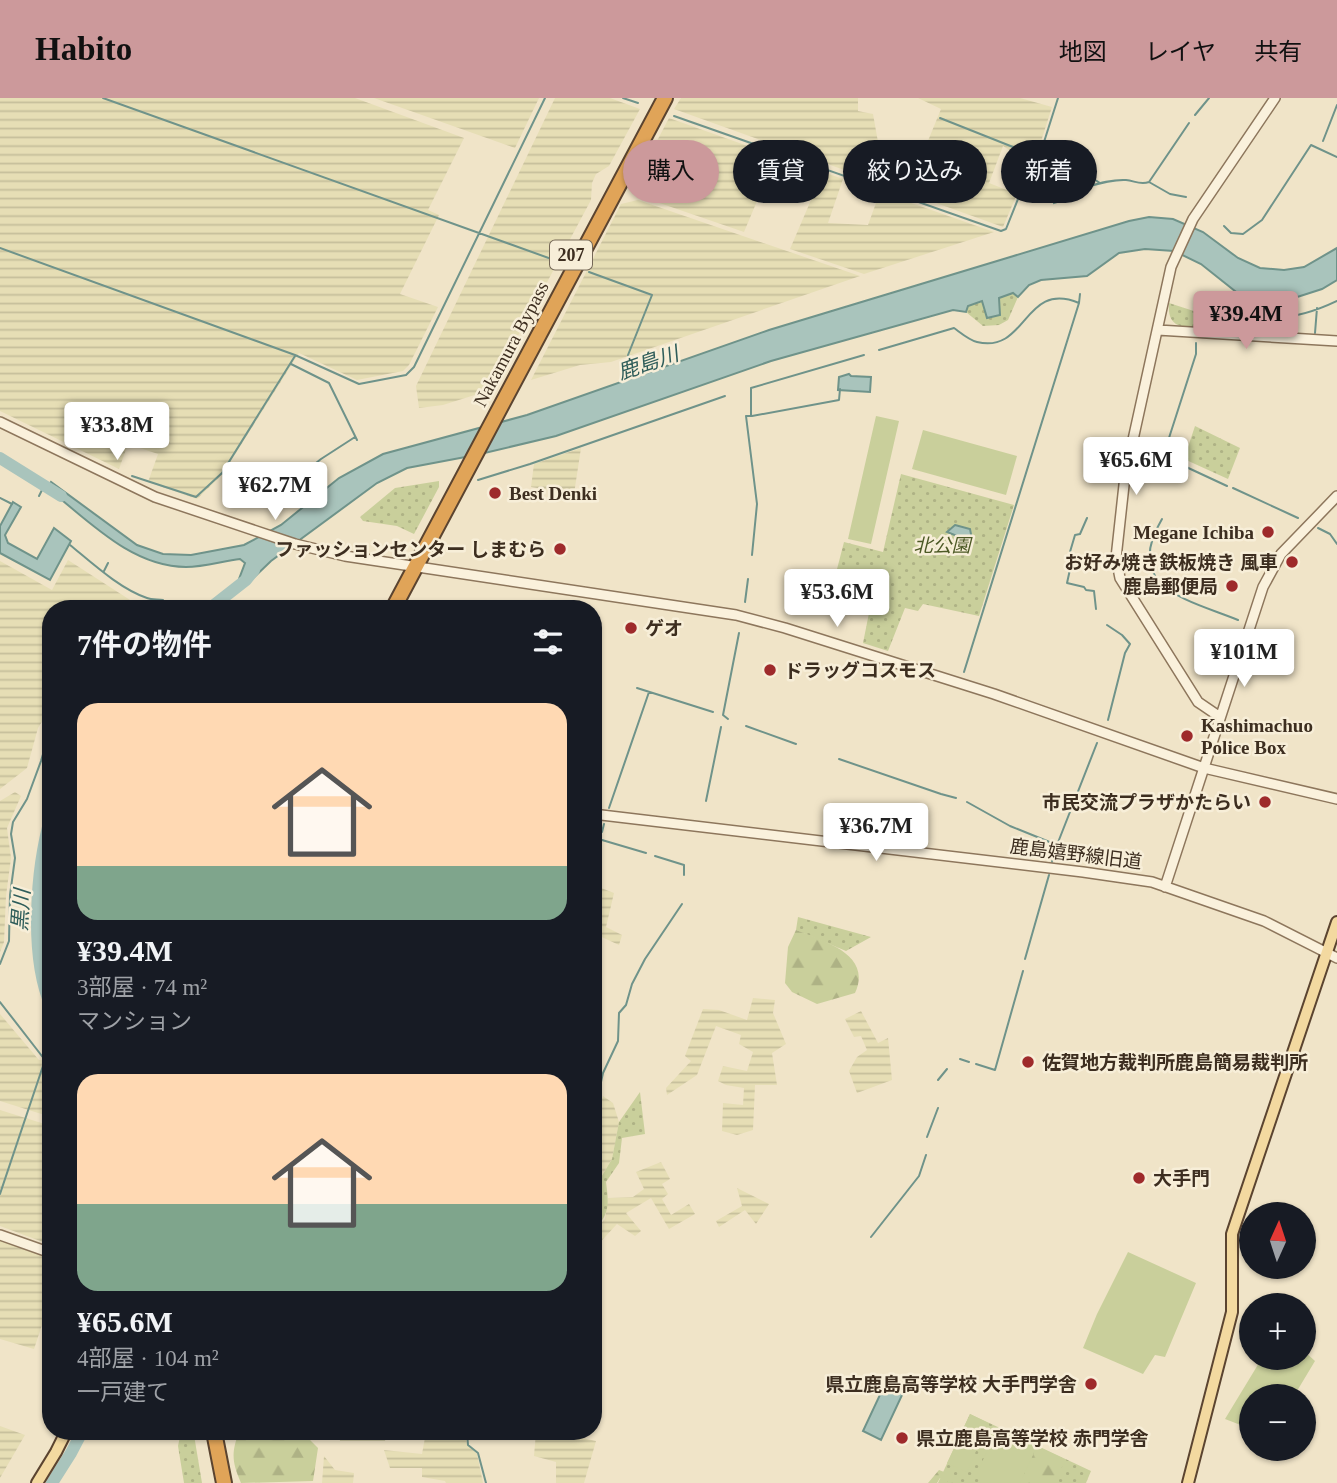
<!DOCTYPE html>
<html lang="ja">
<head>
<meta charset="utf-8">
<style>
  body { margin:0; font-family:"Times New Roman","Noto Sans JP",serif; background:#242831; color:#f1f3f6; height:100vh; display:flex; flex-direction:column; font-size:26px; white-space:nowrap }
  * { box-sizing:border-box; margin:0 }
  p { font-size:23px; color:#9ea1a6 }
  .icon { flex:none; width:38px; height:38px; fill:none; stroke:currentColor; stroke-width:2; stroke-linecap:round; stroke-linejoin:round }
  .map { position:relative; flex:1; overflow:hidden }
  .details { position:absolute; left:42px; top:502px; width:560px; height:840px; display:flex; flex-direction:column; background:#171b24; border-radius:28px; box-shadow:0 2px 5px #0004 }
  .details>* { flex:none }
  .guide { position:absolute; left:623px; top:42px; width:609px; height:63px; display:flex; gap:14px }
  .needle { width:46px; rotate:3deg }
  .fabs { position:absolute; left:1239px; top:1104px; display:grid; gap:14px }
  .fabs a { display:grid; place-items:center; width:77px; height:77px; border-radius:50%; background:#171b24; box-shadow:0 2px 5px #0004; font-size:35px }
  .price { position:absolute; translate:-50% -60px; padding:0 16px; border-radius:7px; background:#fff; color:#222; font-size:23px; line-height:46px; filter:drop-shadow(0 2px 4px #0008) }
  .price::after { content:''; position:absolute; left:50%; top:42px; width:21px; height:16px; margin-left:-10px; background:inherit; clip-path:polygon(0 0,100% 0,50% 100%) }
  .price.selected { background:#cc999b; color:#111 }
  ul { padding:0; list-style:none }
  li { display:grid; align-content:center; gap:14px; height:371px; padding:0 35px }
  li span { display:grid; place-items:center; height:217px; border-radius:21px; color:#555 }
  li>.icon { margin-inline-start:auto }
  span .icon { width:126px; height:126px; fill:#fffc; stroke-width:1 }
  li b { font-size:30px }
  h2 { display:flex; justify-content:space-between; align-items:center; height:84px; padding:0 35px; font-size:30px }
  .chip { padding:0 24px; border-radius:32px; background:#171b24; box-shadow:0 2px 5px #0004; font-size:24px; line-height:63px }
  .chip.selected { background:#cc999b; color:#111 }
  header { display:flex; align-items:center; gap:42px; box-sizing:border-box; height:98px; padding:0 35px; background:#cc999b; color:#111 }
  header strong { font-size:33px }
  nav { display:flex; gap:38px; margin-inline-start:auto; font-size:24px }
  .map>svg:first-child { display:block }
  .farmland { fill:url(#farmland-rules) }
  .grass { fill:url(#grass-dots) }
  .forest { fill:url(#forest-firs) }
  .garden { fill:#c9cf9b }
  .water { fill:#a9c4bc; stroke:#6f938a; stroke-width:2 }
  .lines { fill:none; stroke-linecap:round; stroke-linejoin:round }
  .stream { stroke:#6f938a; stroke-width:2 }
  .river { stroke:#a9c4bc; stroke-width:12 }
  .minor-casing { stroke:#8d765c; stroke-width:12 }
  .major-casing { stroke:#5b4430; stroke-width:14 }
  .highway-casing { stroke:#5b4430; stroke-width:18 }
  .minor { stroke:#faf1dc; stroke-width:9 }
  .major { stroke:#f3d9a0; stroke-width:10 }
  .highway { stroke:#e0a458; stroke-width:14 }
  .poi-dot { fill:#9e2a2b; stroke:#f7eed8; stroke-width:2.5 }
  .labels { text-anchor:middle; dominant-baseline:central; stroke-width:5; stroke-linejoin:round; paint-order:stroke }
  .shield { fill:#f7eed8; stroke:#756857; stroke-width:2 }
  .shield-label { font-size:18px; font-weight:bold; fill:#3d2e20 }
  .street-label { font-size:19px; fill:#3d2e20; stroke:#f7eed8 }
  .poi-label { font-size:19px; font-weight:bold; fill:#3d2e20; stroke:#f7eed8; text-anchor:start }
  .park-label { font-size:19px; font-style:italic; fill:#4d5a26; stroke:#f7eed8 }
  .water-label { font-size:21px; font-style:italic; fill:#2f5d5a; stroke:#f7eed8 }
</style>
</head>
<body>
<header>
<strong>Habito</strong>
<nav><a>地図</a><a>レイヤ</a><a>共有</a></nav>
</header>
<div class="map">
<svg width="1337" height="1385" viewBox="0 0 1337 1385">
  <defs>
    <pattern id="farmland-rules" width="6" height="5" patternUnits="userSpaceOnUse" patternTransform="scale(1.75)"><rect width="6" height="5" fill="#e6deb5"/><path d="M0 2.5h6" fill="none" stroke="#c6bf9b"/></pattern>
    <pattern id="grass-dots" width="8" height="8" patternUnits="userSpaceOnUse" patternTransform="scale(1.75)"><rect width="8" height="8" fill="#c9cf9b"/><path d="M2 2h.1M6 6h.1" fill="none" stroke="#aeb285" stroke-width="1.8" stroke-linecap="round"/></pattern>
    <pattern id="forest-firs" width="22" height="20" patternUnits="userSpaceOnUse" patternTransform="scale(1.75)"><rect width="22" height="20" fill="#c9cf9b"/><path d="M5 1l3.5 6h-7zM16 11l3.5 6h-7z" fill="#aeb285"/></pattern>
  </defs>
  <rect width="100%" height="100%" fill="#f0e4c8"/>
  <!-- farmland -->
  <path class="farmland" d="M0 0H355L464 40 428 112 439 117 400 196 438 209 409 267 403 273 357 282 299 255 222 377 197 401 148 384 158 356 128 346 119 371 0 313Z
    M374 0H539L515 50Z
    M555 0H610L640 11 609 68 596 76 592 85 591 102 521 233 481 295 443 307 419 310 416 288Z
    M681 0H858V13L873 16 878 44 921 60 941 11 918 0H1020L1052 9 1037 56 1029 65 1003 48 989 85 1017 96 1003 129 674 11Z
    M669 20 776 58 744 134 642 99 637 81Z
    M823 74 843 81 828 125 868 127 880 94 994 134 864 176 790 151Z
    M638 102 860 178 611 264 580 267 531 282 621 106Z
    M581 350 574 396 531 389 534 366Z
    M68 462 141 509V511H51V609L38 630 27 670 0 691V463L52 492Z
    M15 694 21 698 7 730 11 760 6 798 4 844 0 854V703Z
    M596 788 614 795 606 829 622 837 619 847 593 835Z
    M753 900 775 902 773 915 786 946 772 955 777 987H755L753 1032 737 1037 722 1033 723 1005 743 1007 744 990 726 987 718 983 723 968 747 973 753 954 739 946 741 937 716 928 697 977 667 997 666 990 691 963 685 958 703 911 719 912 747 922Z
    M861 913 878 945 888 940 892 982 857 995 849 973 857 959 867 952 861 938 854 939 845 921Z
    M0 916 39 962H48L51 966V1019L0 1003Z
    M603 998 613 1005 619 1024 612 1061 597 1086 593 1085V1028Z
    M0 1012 51 1028V1147L0 1128Z
    M661 1064 670 1081 662 1086 668 1096 662 1101 671 1117 689 1106 695 1116 669 1131 651 1100 626 1115 641 1133 635 1138 617 1126 593 1152V1133L605 1121 608 1100 633 1099 644 1091 636 1074Z
    M737 1090 769 1106 756 1126 745 1112 719 1129 716 1123 742 1108Z
    M0 1142 51 1161V1200L34 1251 0 1241Z
    M0 1328 25 1337 0 1380Z
    M339 1334 386 1338 385 1343H340Z
    M426 1334H465L467 1346 477 1356 483 1385H446L445 1383 422 1379V1370H390L384 1352 422 1356Z
    M536 1334H555L596 1343 584 1385H556V1364L534 1358Z
    M324 1358 335 1372 354 1375 353 1385H322Z"/>
  <!-- grass -->
  <path class="grass" d="M1013 195 1018 199 1008 222 999 227 983 228 966 214 967 208 983 203 1000 216 999 200Z
    M1169 205 1203 216 1199 231C1180 229 1167 228 1169 205Z
    M1195 328 1240 350 1228 381 1184 361Z
    M901 376 1014 407 979 518 923 506 918 513 905 510 888 553 863 545 875 485 836 475 844 444 883 454Z
    M439 383V389L414 436 397 428 363 423 360 419 395 390Z
    M798 819 871 839 846 853 796 832Z
    M640 994 645 1036 622 1040 619 1065 606 1084C609 1107 610 1116 593 1133V1103L597 1086 612 1061 619 1024Z
    M970 1316 1091 1373 1086 1385H938Z
    M181 1334 194 1337 202 1385H184L178 1348Z"/>
  <!-- forest -->
  <path class="forest" d="M796 832C823 843 873 856 855 895L817 906 792 894 785 885 788 849Z
    M239 1334H302L318 1350 313 1383 241 1385C232 1364 231 1355 239 1334Z
    M1037 1348 1062 1360 1063 1368 1050 1385H1020Z
    M939 1372 957 1379 961 1384 950 1385 940 1380 937 1385H928Z"/>
  <!-- garden -->
  <path class="garden" d="M876 318 899 323 871 446 848 441Z
    M923 332 1017 358 1006 397 912 371Z
    M1128 1154 1196 1185 1165 1259 1155 1257 1143 1276 1083 1250 1097 1216Z
    M1304 1253 1315 1263 1294 1298H1251V1331L1225 1321 1262 1260H1304Z
    M970 1316 988 1325 967 1374 947 1365Z
    M998 1329 1037 1348 1020 1385H980L977 1375Z"/>
  <!-- water -->
  <path class="water" d="M1074 83 1081 88 1083 96 1054 105 1051 95 1070 89 1069 84Z
    M1149 119 1173 121 1203 134 1238 160 1260 170 1284 172 1304 169 1337 150V182L1322 191 1288 202H1261L1240 197 1201 166 1174 153 1145 151 1119 155 1087 178 1041 182 1029 187 1018 199 1013 195 999 200 1000 217 987 220 982 203 968 208 966 214 953 212 771 263 556 338 476 357 407 370 377 385 271 463 246 487 239 481 245 465 240 461C223 463 204 469 186 469 131 469 88 422 47 390L51 384 137 447 163 456 191 457 244 447 281 427 339 380 383 356 527 317 769 232 1129 123Z
    M849 276 851 278 871 279 870 294 838 292 839 279Z
    M13 404 21 409 5 437 8 445 37 461 54 430 71 443 50 482 0 455V428Z
    M955 427 970 431 972 441 962 440 947 434Z
    M885 1286 903 1295 881 1342 863 1333Z"/>
  <g class="lines">
    <!-- stream -->
    <path class="stream" d="M103 0 557 163
      M623 0 638 5
      M1195 17 1209 0
      M674 18 1001 133 1006 131 1020 96 1030 89 1037 70 1041 68
      M940 20 1013 49 1037 66 1089 78 1100 85
      M1323 43 1337 7
      M1037 66 1058 0
      M1149 84 1170 96 1186 99
      M1080 91C1094 87 1111 81 1126 82 1135 83 1140 87 1149 84L1189 25
      M1224 128 1231 135 1243 136 1262 122 1311 47 1337 59
      M0 150 295 257 359 286 406 277 414 269 545 0
      M589 174 652 197 628 257 630 264
      M1202 228 1211 195C1255 226 1289 226 1337 203
      M1315 235 1317 210
      M879 252 954 230C961 235 969 242 977 244 1028 256 1023 182 1079 205
      M291 266 329 285 357 342
      M752 318 839 302 840 291
      M1171 354 1173 344 1168 343 1196 256V245
      M1169 361 1227 388
      M222 375 272 400 321 361 355 339
      M132 378 196 399 222 375 295 258
      M478 382 530 366 725 298
      M1233 390 1298 420
      M39 398 45 386
      M0 400 12 406
      M1087 420 1080 436 1075 437 1067 464 1071 467 1067 485 1084 489 1086 492 1094 493 1096 511
      M1162 421C1121 490 1189 502 1238 522
      M1318 430 1330 436 1337 446
      M70 447C92 465 120 491 147 500 152 502 158 501 163 502L164 506 160 511
      M752 457 757 406 746 318H751V290L864 257
      M104 473 108 465
      M745 504 748 481
      M1107 527 1122 537 1130 546 1125 555 1108 622
      M964 574 1079 205 1080 196
      M637 590 713 614
      M728 621 723 617 739 535
      M746 628 796 646
      M839 661 941 696 956 700
      M706 703 721 629
      M967 704 1010 728 1057 747 1097 645
      M609 710 649 594
      M602 734 604 726
      M602 742 646 755
      M655 758 684 767V777
      M1052 764 1055 754
      M1025 861 1049 777
      M0 866 9 843 10 797 15 760 11 736 13 724 27 701 41 663 51 629
      M0 904 45 962 0 1096
      M960 961 969 964
      M976 966 995 972 1023 873
      M938 982 947 971
      M593 1020 603 975 618 943 619 915 626 907 632 886 645 861 682 806
      M927 1039 938 1010
      M871 1139 919 1078 926 1057
      M467 1334 468 1347 478 1355 486 1385"/>
    <!-- river -->
    <path class="river" d="M0 360 61 398
      M209 511 246 482 254 472
      M51 718C36 770 29 858 51 908
      M52 1385 71 1355 82 1334"/>
    <!-- minor casing -->
    <g class="minor-casing">
      <path id="minor" d="M1158 232 1337 243
        M0 324 155 399 295 446 345 458 736 517 785 530 994 596 1204 670 1337 701
        M1220 619 1198 604 1120 480 1116 460 1125 378 1171 169 1193 121 1275 0
        M593 716 1083 774 1152 784 1264 823 1337 860
        M1165 789 1263 489 1281 456 1337 398
        M0 1137 51 1155"/>
    </g>
    <!-- major casing -->
    <g class="major-casing">
      <path id="major" d="M37 1385 56 1354 66 1334
        M1188 1385 1232 1214V1136L1236 1124 1337 824"/>
    </g>
    <!-- highway casing -->
    <g class="highway-casing">
      <path id="highway" d="M393 511 665 0
        M214 1334 224 1385"/>
    </g>
    <!-- minor -->
    <use href="#minor" class="minor"/>
    <!-- major -->
    <use href="#major" class="major"/>
    <!-- highway -->
    <use href="#highway" class="highway"/>
  </g>
  <!-- markers -->
  <g class="poi-dot">
    <circle cx="495" cy="395" r="7"/>
    <circle cx="1268" cy="434" r="7"/>
    <circle cx="560" cy="451" r="7"/>
    <circle cx="1292" cy="464" r="7"/>
    <circle cx="1232" cy="488" r="7"/>
    <circle cx="631" cy="530" r="7"/>
    <circle cx="770" cy="572" r="7"/>
    <circle cx="1187" cy="638" r="7"/>
    <circle cx="1265" cy="704" r="7"/>
    <circle cx="1028" cy="964" r="7"/>
    <circle cx="1139" cy="1080" r="7"/>
    <circle cx="1091" cy="1286" r="7"/>
    <circle cx="902" cy="1340" r="7"/>
  </g>
  <g class="labels">
    <!-- shield labels -->
    <rect class="shield" x="550" y="142.5" width="42" height="29" rx="5"/>
    <g class="shield-label">
      <text x="571" y="157">207</text>
    </g>
    <!-- street labels -->
    <g class="street-label">
      <text transform="translate(511 246) rotate(-62)">Nakamura Bypass</text>
      <text transform="translate(1076 756) rotate(7)">鹿島嬉野線旧道</text>
    </g>
    <!-- poi labels -->
    <g class="poi-label">
      <text x="509" y="395">Best Denki</text>
      <text x="1254" y="434" text-anchor="end">Megane Ichiba</text>
      <text x="546" y="451" text-anchor="end">ファッションセンター しまむら</text>
      <text x="1278" y="464" text-anchor="end">お好み焼き鉄板焼き 風車</text>
      <text x="1218" y="488" text-anchor="end">鹿島郵便局</text>
      <text x="645" y="530">ゲオ</text>
      <text x="784" y="572">ドラッグコスモス</text>
      <text x="1201" y="627">Kashimachuo<tspan x="1201" dy="22">Police Box</tspan></text>
      <text x="1251" y="704" text-anchor="end">市民交流プラザかたらい</text>
      <text x="1042" y="964">佐賀地方裁判所鹿島簡易裁判所</text>
      <text x="1153" y="1080">大手門</text>
      <text x="1077" y="1286" text-anchor="end">県立鹿島高等学校 大手門学舎</text>
      <text x="916" y="1340">県立鹿島高等学校 赤門学舎</text>
    </g>
    <!-- park labels -->
    <g class="park-label">
      <text x="942" y="447">北公園</text>
    </g>
    <!-- water labels -->
    <g class="water-label">
      <text transform="translate(648 265) rotate(-19)">鹿島川</text>
      <text transform="translate(21 812) rotate(-86)">黒川</text>
    </g>
  </g>
</svg>
<div class="fabs">
<a><svg class="needle" viewBox="-14 -14 28 28"><path d="M0-13l5 13h-10z" fill="#e53935"/><path d="M0 13l5-13h-10z" fill="#9ea1a6"/></svg></a>
<a>+</a>
<a>−</a>
</div>
<b class="price selected" style="left:1246px;top:253px">¥39.4M</b>
<b class="price" style="left:117px;top:364px">¥33.8M</b>
<b class="price" style="left:1136px;top:399px">¥65.6M</b>
<b class="price" style="left:275px;top:424px">¥62.7M</b>
<b class="price" style="left:837px;top:531px">¥53.6M</b>
<b class="price" style="left:1244px;top:591px">¥101M</b>
<b class="price" style="left:876px;top:765px">¥36.7M</b>
<div class="guide">
<a class="chip selected">購入</a>
<a class="chip">賃貸</a>
<a class="chip">絞り込み</a>
<a class="chip">新着</a>
</div>
<section class="details">
<h2>7件の物件<svg class="icon" aria-label="filters" viewBox="0 0 24 24"><path d="M4 7h16M4 17h16"/><circle cx="9" cy="7" r="2"/><circle cx="15" cy="17" r="2"/></svg></h2>
<ul>
<li><span style="background:linear-gradient(#ffd9b3 75%,#7fa58c 0)"><svg class="icon" aria-label="home" viewBox="0 0 24 24"><path d="M3 11l9-7 9 7M6 9v11h12V9"/></svg></span><div><b>¥39.4M</b><p>3部屋 · 74 m²</p><p>マンション</p></div></li>
<li><span style="background:linear-gradient(#ffd9b3 60%,#7fa58c 0)"><svg class="icon" aria-label="home" viewBox="0 0 24 24"><path d="M3 11l9-7 9 7M6 9v11h12V9"/></svg></span><div><b>¥65.6M</b><p>4部屋 · 104 m²</p><p>一戸建て</p></div></li>
</ul>
</section>
</div>
</body>
</html>
